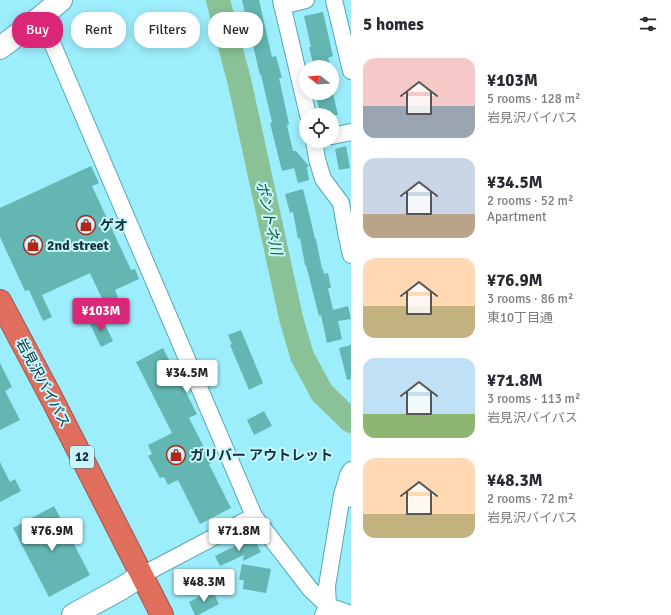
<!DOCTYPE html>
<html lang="en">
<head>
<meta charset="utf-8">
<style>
  body { margin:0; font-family:Signika,"Noto Sans JP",sans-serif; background:#f7f7f7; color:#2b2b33; height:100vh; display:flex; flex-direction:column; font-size:15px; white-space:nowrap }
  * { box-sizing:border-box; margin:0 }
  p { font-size:13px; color:#7c7c81 }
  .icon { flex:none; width:22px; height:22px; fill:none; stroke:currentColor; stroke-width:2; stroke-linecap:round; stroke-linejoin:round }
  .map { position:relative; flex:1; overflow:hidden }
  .details { display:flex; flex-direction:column; background:#fff; width:320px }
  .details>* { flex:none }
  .banner { position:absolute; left:12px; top:12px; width:279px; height:36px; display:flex; gap:8px }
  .needle { width:26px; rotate:287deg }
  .fabs { position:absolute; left:299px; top:60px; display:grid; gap:8px }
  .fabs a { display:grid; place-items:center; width:40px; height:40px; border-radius:50%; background:#fff; box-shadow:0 2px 10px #0003; font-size:20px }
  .price { position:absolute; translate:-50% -34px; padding:0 9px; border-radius:4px; background:#fff; color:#222; font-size:13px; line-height:26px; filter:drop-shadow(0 1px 2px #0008) }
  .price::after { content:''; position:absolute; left:50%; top:24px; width:12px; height:9px; margin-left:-6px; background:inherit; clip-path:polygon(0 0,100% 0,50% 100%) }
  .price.current { background:#db2777; color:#fff }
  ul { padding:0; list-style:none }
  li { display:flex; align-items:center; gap:12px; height:100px; padding:0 12px }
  li span { display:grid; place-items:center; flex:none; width:112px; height:80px; border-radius:12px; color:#555 }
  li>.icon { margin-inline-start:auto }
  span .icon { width:48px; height:48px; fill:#fffc; stroke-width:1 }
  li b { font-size:17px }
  h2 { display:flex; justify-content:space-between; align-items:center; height:48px; padding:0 12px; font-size:17px }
  .tag { padding:0 14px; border-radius:16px; background:#fff; box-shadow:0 2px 10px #0003; font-size:14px; line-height:36px }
  .tag.current { background:#db2777; color:#fff }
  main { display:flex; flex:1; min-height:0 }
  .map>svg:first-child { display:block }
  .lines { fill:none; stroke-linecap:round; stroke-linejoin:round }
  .river { stroke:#8bc196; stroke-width:24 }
  .building { fill:#63b6b1 }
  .street-casing { stroke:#56a6b5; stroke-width:18 }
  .secondary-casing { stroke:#56a6b5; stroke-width:24 }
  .highway-casing { stroke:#975950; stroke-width:24 }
  .street { stroke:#fff; stroke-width:16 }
  .secondary { stroke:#fff; stroke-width:22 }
  .highway { stroke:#e06e5d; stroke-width:22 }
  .labels { text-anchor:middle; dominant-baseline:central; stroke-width:4; stroke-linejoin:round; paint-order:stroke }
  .shield { fill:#c7f6fe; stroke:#466d73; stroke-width:1 }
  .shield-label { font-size:13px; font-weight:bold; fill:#0f3238 }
  .poi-label { font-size:14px; font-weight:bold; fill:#0f3238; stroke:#c7f6fe; text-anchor:start }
  .street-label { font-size:14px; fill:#0f3238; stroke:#c7f6fe }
  .water-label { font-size:15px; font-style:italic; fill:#0b622d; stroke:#c7f6fe }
</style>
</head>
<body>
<main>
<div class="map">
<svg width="351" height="615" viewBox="0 0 351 615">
  <rect width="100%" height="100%" fill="#9deefd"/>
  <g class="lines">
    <!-- river -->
    <path class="river" d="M218 0 240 84 291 318 302 356 322 393 351 421"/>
  </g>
  <!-- building -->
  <path class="building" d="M242 0H259L272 57 276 56 282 78H279L289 124 287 125 293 151H296L309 166 307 167 309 180 298 183 294 168 282 171 270 123 272 122 261 75H260Z
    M323 12 333 56 328 58 331 67H314L309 47H311L304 16Z
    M315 93H333L338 115H321Z
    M346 146 350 168 339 170 335 149Z
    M91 166 99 183 92 186 131 270 135 269 139 279 115 290 118 297 104 303 90 273 42 295 52 317 43 321 29 290 25 291 0 237V208Z
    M303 189 310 217 315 239H316L322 269H323L324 274 328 273 331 288H328L333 310 348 306 351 319 338 321 342 339 327 343 321 315 319 316 306 265H305L300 238 298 239 293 212 290 213 285 194Z
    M101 316 113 341 101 347 89 322Z
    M241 330 263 383 249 390 230 345 232 344 228 335Z
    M351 345V379L347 380 339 348Z
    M163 348 197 414 189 418 212 463 209 464 231 508 200 524 178 480 168 485 164 477 160 478 148 456 152 454 148 445 172 433 136 362Z
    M0 363 12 387 5 391 20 420 0 430Z
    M264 411 272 426 254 435 247 420Z
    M0 462 10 482 15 479 21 491 0 502Z
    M54 506 90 575 49 597 13 528Z
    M253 537 261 552 243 561 244 555 220 566 215 556Z
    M242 564 271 569 266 593 243 589 244 580H239Z
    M212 590 219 604 198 615H195L189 602Z"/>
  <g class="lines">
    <!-- street casing -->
    <g class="street-casing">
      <path id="street" d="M281 0 308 115
        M334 0 351 71
        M282 6 306 0
        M41 17 254 516 310 589 328 606 327 586 342 495
        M332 136 351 132
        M314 141 317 159 323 179 341 203 346 232 351 255
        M351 470 348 475 342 495 351 499
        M142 575 254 516
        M323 615 328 606 351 614"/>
    </g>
    <!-- secondary casing -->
    <g class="secondary-casing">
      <path id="secondary" d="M0 48 41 17 61 0
        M73 615 122 588 142 575"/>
    </g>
    <!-- highway casing -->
    <g class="highway-casing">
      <path id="highway" d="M0 301 51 397 162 615"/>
    </g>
    <!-- street -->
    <use href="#street" class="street"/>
    <!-- secondary -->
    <use href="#secondary" class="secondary"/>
    <!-- highway -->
    <use href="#highway" class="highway"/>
  </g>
  <!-- icons -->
  <defs>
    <g id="shop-ring" transform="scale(1)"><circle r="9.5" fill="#c7f6fe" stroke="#b32515" stroke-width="1.5"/><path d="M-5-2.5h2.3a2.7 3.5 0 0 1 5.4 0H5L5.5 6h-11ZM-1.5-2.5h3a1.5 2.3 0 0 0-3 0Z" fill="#b32515"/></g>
  </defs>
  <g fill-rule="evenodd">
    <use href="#shop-ring" x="86" y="225"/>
    <use href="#shop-ring" x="33" y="245"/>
    <use href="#shop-ring" x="176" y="455"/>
  </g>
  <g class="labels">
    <!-- shield labels -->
    <rect class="shield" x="70" y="446" width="24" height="22" rx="3"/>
    <g class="shield-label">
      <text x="82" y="457">12</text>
    </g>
    <!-- poi labels -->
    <g class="poi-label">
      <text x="100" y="225">ゲオ</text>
      <text x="47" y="245">2nd street</text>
      <text x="190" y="455">ガリバー アウトレット</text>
    </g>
    <!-- street labels -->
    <g class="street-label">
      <text transform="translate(43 383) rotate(62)">岩見沢バイパス</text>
    </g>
    <!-- water labels -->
    <g class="water-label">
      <text transform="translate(269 218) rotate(78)">ポントネ川</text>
    </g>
  </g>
</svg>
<div class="fabs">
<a><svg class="needle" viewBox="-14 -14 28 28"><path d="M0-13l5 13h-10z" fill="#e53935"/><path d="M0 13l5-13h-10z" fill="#7c7c81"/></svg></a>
<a><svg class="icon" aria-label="locate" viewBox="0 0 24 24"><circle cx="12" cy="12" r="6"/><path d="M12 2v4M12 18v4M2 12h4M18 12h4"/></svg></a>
</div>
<b class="price current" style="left:101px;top:332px">¥103M</b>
<b class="price" style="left:187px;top:394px">¥34.5M</b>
<b class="price" style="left:52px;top:552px">¥76.9M</b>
<b class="price" style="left:239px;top:552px">¥71.8M</b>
<b class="price" style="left:204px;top:603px">¥48.3M</b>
<div class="banner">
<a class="tag current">Buy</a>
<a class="tag">Rent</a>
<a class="tag">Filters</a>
<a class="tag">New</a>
</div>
</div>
<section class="details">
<h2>5 homes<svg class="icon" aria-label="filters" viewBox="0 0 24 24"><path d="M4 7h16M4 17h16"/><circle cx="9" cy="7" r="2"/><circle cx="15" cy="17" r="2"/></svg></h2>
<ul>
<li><span style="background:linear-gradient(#f6c9c9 60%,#9aa5b1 0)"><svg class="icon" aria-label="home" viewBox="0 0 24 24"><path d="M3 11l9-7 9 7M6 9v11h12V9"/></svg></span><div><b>¥103M</b><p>5 rooms · 128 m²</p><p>岩見沢バイパス</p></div></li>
<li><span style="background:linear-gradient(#c9d6e8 70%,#b9a48a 0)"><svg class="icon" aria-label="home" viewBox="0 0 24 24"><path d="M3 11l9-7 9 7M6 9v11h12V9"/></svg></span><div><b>¥34.5M</b><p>2 rooms · 52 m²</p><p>Apartment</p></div></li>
<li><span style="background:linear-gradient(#ffd9b3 60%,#c2b280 0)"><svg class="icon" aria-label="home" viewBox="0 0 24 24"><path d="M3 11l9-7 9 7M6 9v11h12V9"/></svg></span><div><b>¥76.9M</b><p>3 rooms · 86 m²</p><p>東10丁目通</p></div></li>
<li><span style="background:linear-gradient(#bfe0f5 70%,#8fb573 0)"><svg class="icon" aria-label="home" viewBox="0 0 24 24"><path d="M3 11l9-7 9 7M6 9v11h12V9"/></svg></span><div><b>¥71.8M</b><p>3 rooms · 113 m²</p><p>岩見沢バイパス</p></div></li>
<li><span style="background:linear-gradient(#ffd9b3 70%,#c2b280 0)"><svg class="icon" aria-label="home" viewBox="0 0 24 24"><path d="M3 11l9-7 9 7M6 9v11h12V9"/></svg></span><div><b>¥48.3M</b><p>2 rooms · 72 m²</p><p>岩見沢バイパス</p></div></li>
</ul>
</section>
</main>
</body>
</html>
